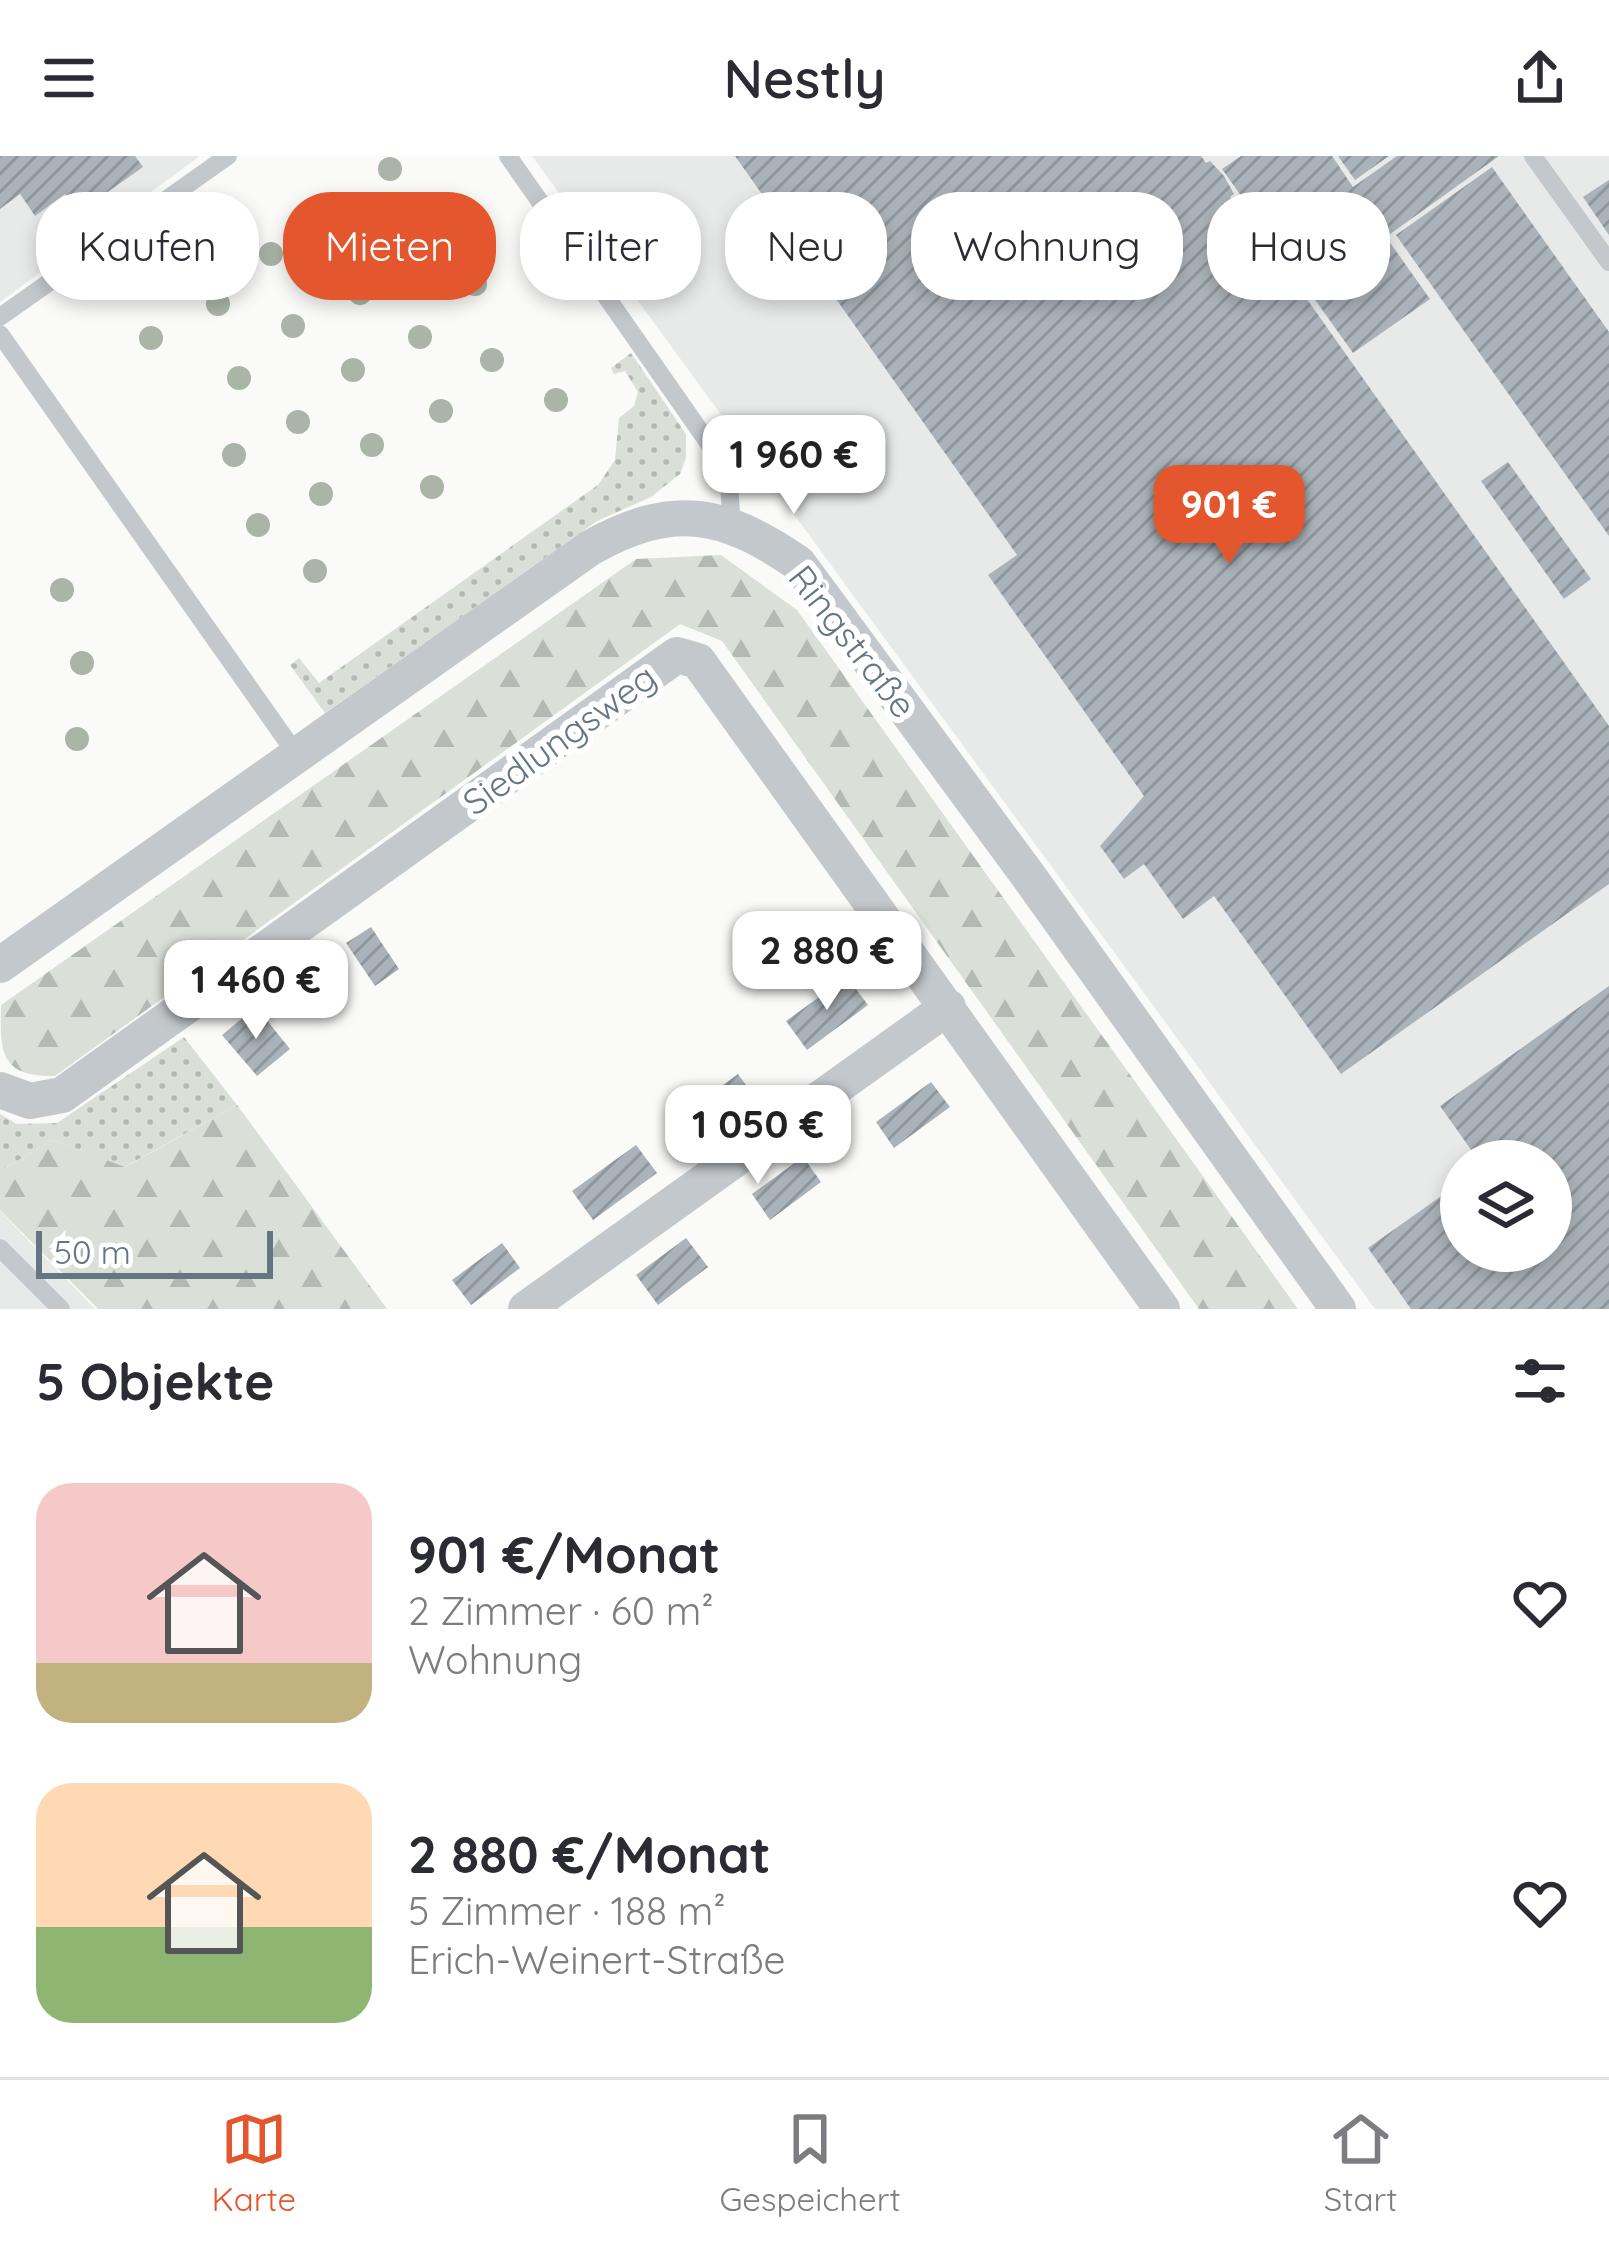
<!DOCTYPE html>
<html lang="de">
<head>
<meta charset="utf-8">
<style>
  body { margin:0; font-family:Quicksand,sans-serif; background:#f7f7f7; color:#2b2b33; height:100vh; display:flex; flex-direction:column; font-size:45px; white-space:nowrap }
  * { box-sizing:border-box; margin:0 }
  p { font-size:39px; color:#7c7c81 }
  .icon { flex:none; width:66px; height:66px; fill:none; stroke:currentColor; stroke-width:2; stroke-linecap:round; stroke-linejoin:round }
  .map { position:relative; height:1153px; overflow:hidden }
  .panel { display:flex; flex-direction:column; background:#fff; flex:1 }
  .panel>* { flex:none }
  .top-card { position:absolute; left:36px; top:36px; width:1539px; height:108px; display:flex; gap:24px }
  .buttons { position:absolute; left:1440px; top:984px; display:grid; gap:24px }
  .buttons a { display:grid; place-items:center; width:132px; height:132px; border-radius:50%; background:#fff; box-shadow:0 6px 18px #0003; font-size:60px }
  .scale { position:absolute; left:36px; bottom:30px; width:237px; box-sizing:border-box; padding-left:12px; border:6px solid #657683; border-top:0; font-size:33px; line-height:42px; white-space:nowrap; color:#657683; -webkit-text-stroke:9px #fff; paint-order:stroke }
  .price { position:absolute; translate:-50% -102px; padding:0 27px; border-radius:24px; background:#fff; color:#222; font-size:39px; line-height:78px; filter:drop-shadow(0 3px 6px #0008) }
  .price::after { content:''; position:absolute; left:50%; top:72px; width:36px; height:27px; margin-left:-18px; background:inherit; clip-path:polygon(0 0,100% 0,50% 100%) }
  .price.active { background:#e4572e; color:#fff }
  ul { padding:0; list-style:none }
  li { display:flex; align-items:center; gap:36px; height:300px; padding:0 36px }
  li span { display:grid; place-items:center; flex:none; width:336px; height:240px; border-radius:36px; color:#555 }
  li>.icon { margin-inline-start:auto }
  span .icon { width:144px; height:144px; fill:#fffc; stroke-width:1 }
  li b { font-size:51px }
  h2 { display:flex; justify-content:space-between; align-items:center; height:144px; padding:0 36px; font-size:51px }
  .tag { padding:0 42px; border-radius:48px; background:#fff; box-shadow:0 6px 18px #0003; font-size:42px; line-height:108px }
  .tag.active { background:#e4572e; color:#fff }
  header { display:flex; justify-content:space-between; align-items:center; height:156px; padding:0 36px; background:#fff; font-size:54px; font-weight:600 }
  .tab-bar { display:flex; justify-content:space-around; align-items:center; height:168px; border-top:3px solid #e1e1e2; background:#fff; font-size:33px; color:#7c7c81 }
  .tab-bar a { display:grid; justify-items:center; gap:6px }
  .tab-bar .active { color:#e4572e }
  .map>svg:first-child { display:block }
  .built { fill:#e8e9e9; fill-rule:evenodd }
  .grass { fill:url(#grass-dots) }
  .forest { fill:url(#forest-firs) }
  .building { fill:url(#building-hatch) }
  .lines { fill:none; stroke-linecap:round; stroke-linejoin:round }
  .lane { stroke:#c3c8cc; stroke-width:18 }
  .street { stroke:#c3c8cc; stroke-width:36 }
  .tree { fill:#aab4a7 }
  .labels { text-anchor:middle; dominant-baseline:central; stroke-width:12; stroke-linejoin:round; paint-order:stroke }
  .street-label { font-size:36px; fill:#657683; stroke:#fff }
</style>
</head>
<body>
<header><svg class="icon" aria-label="menu" viewBox="0 0 24 24"><path d="M4 6h16M4 12h16M4 18h16"/></svg>Nestly<svg class="icon" aria-label="share" viewBox="0 0 24 24"><path d="M12 15V3M7 8l5-5 5 5M5 13v7h14v-7"/></svg></header>
<div class="map">
<svg width="1609" height="1153" viewBox="0 0 1609 1153">
  <defs>
    <pattern id="grass-dots" width="8" height="8" patternUnits="userSpaceOnUse" patternTransform="scale(3)"><rect width="8" height="8" fill="#dadfd7"/><path d="M2 2h.1M6 6h.1" fill="none" stroke="#b4b9b4" stroke-width="1.8" stroke-linecap="round"/></pattern>
    <pattern id="forest-firs" width="22" height="20" patternUnits="userSpaceOnUse" patternTransform="scale(3)"><rect width="22" height="20" fill="#dadfd7"/><path d="M5 1l3.5 6h-7zM16 11l3.5 6h-7z" fill="#b4b9b4"/></pattern>
    <pattern id="building-hatch" width="6" height="6" patternUnits="userSpaceOnUse" patternTransform="scale(3)"><rect width="6" height="6" fill="#aab3b9"/><path d="M-1 1l2-2M0 6l6-6M5 7l2-2" fill="none" stroke="#8e969c"/></pattern>
  </defs>
  <rect width="100%" height="100%" fill="#fafaf8"/>
  <!-- built -->
  <path class="built" d="M0 0H200L0 146Z
    M532 0H1609V1153H1375ZM1461 1005H1551V1095H1461Z
    M0 1055 95 1153H0Z"/>
  <!-- grass -->
  <path class="grass" d="M631 197 686 278V302L680 318 651 341 597 365 325 557 290 509 299 502 319 527 598 329 615 304 619 262 634 250 638 236 625 215 614 218 611 212Z
    M184 881 237 949 124 1011 53 984 0 1015V958L17 968 57 967Z"/>
  <!-- forest -->
  <path class="forest" d="M721 399 797 454 1298 1153H1199L722 485 680 468 55 920C0 921 0 897 1 849L636 403Z
    M237 949 387 1153H98L0 1054V1015L53 984 125 1011Z"/>
  <!-- building -->
  <path class="building" d="M0 0H135L143 11 78 57 65 38 35 60 20 38 0 53Z
    M735 0H1201L1206 7 1210 5 1224 20 1234 38 1230 41 1238 53 1241 50 1609 570V728L1341 918 1214 740 1183 763 1144 708 1124 723 1100 690 1144 640 988 419 1017 399Z
    M1241 0H1332L1353 31 1397 0H1499L1386 81 1430 143 1353 197 1222 13Z
    M1338 0H1389L1355 24Z
    M1492 11 1609 176V380L1396 79Z
    M1609 24V79L1583 41Z
    M1508 306 1591 423 1564 443 1481 325Z
    M371 771 399 813 375 830 346 787Z
    M847 821 868 849 807 894 786 865Z
    M1609 830V1153H1411L1368 1092 1461 1026V1095H1551V1005H1479L1440 950Z
    M256 851 290 893 257 920 222 879Z
    M738 918 758 946 710 981 690 953Z
    M931 926 950 951 894 992 876 966Z
    M636 989 657 1017 593 1064 572 1035Z
    M803 1001 821 1026 770 1064 752 1038Z
    M686 1082 708 1111 658 1149 636 1119Z
    M502 1087 520 1112 471 1149 452 1124Z"/>
  <g class="lines">
    <!-- lane -->
    <path class="lane" d="M508 0 719 302 729 329 732 369
      M1533 0 1609 106
      M0 161 228 0
      M0 178 296 598
      M0 1092 61 1153"/>
    <!-- street -->
    <path class="street" d="M0 809 590 392C672 346 722 355 798 407L1027 718 1338 1153
      M0 934 30 945 62 939 677 499 698 505 1162 1153
      M526 1153 948 851"/>
  </g>
  <!-- trees -->
  <g class="tree">
    <circle cx="390" cy="13" r="12"/>
    <circle cx="338" cy="66" r="12"/>
    <circle cx="411" cy="86" r="12"/>
    <circle cx="271" cy="98" r="12"/>
    <circle cx="475" cy="128" r="12"/>
    <circle cx="360" cy="137" r="12"/>
    <circle cx="218" cy="148" r="12"/>
    <circle cx="293" cy="170" r="12"/>
    <circle cx="420" cy="181" r="12"/>
    <circle cx="151" cy="182" r="12"/>
    <circle cx="492" cy="204" r="12"/>
    <circle cx="353" cy="214" r="12"/>
    <circle cx="239" cy="222" r="12"/>
    <circle cx="556" cy="244" r="12"/>
    <circle cx="441" cy="255" r="12"/>
    <circle cx="298" cy="266" r="12"/>
    <circle cx="372" cy="289" r="12"/>
    <circle cx="234" cy="299" r="12"/>
    <circle cx="432" cy="331" r="12"/>
    <circle cx="321" cy="338" r="12"/>
    <circle cx="258" cy="369" r="12"/>
    <circle cx="315" cy="415" r="12"/>
    <circle cx="62" cy="434" r="12"/>
    <circle cx="82" cy="507" r="12"/>
    <circle cx="77" cy="583" r="12"/>
  </g>
  <g class="labels">
    <!-- street labels -->
    <g class="street-label">
      <text transform="translate(853 485) rotate(52)">Ringstraße</text>
      <text transform="translate(559 583) rotate(-36)">Siedlungsweg</text>
    </g>
  </g>
</svg>
<div class="buttons">
<a><svg class="icon" aria-label="layers" viewBox="0 0 24 24"><path d="M12 4l9 5-9 5-9-5zM3 14l9 5 9-5"/></svg></a>
</div>
<div class="scale">50 m</div>
<b class="price" style="left:794px;top:361px">1 960 €</b>
<b class="price active" style="left:1229px;top:411px">901 €</b>
<b class="price" style="left:827px;top:857px">2 880 €</b>
<b class="price" style="left:256px;top:886px">1 460 €</b>
<b class="price" style="left:758px;top:1031px">1 050 €</b>
<div class="top-card">
<a class="tag">Kaufen</a>
<a class="tag active">Mieten</a>
<a class="tag">Filter</a>
<a class="tag">Neu</a>
<a class="tag">Wohnung</a>
<a class="tag">Haus</a>
</div>
</div>
<section class="panel">
<h2>5 Objekte<svg class="icon" aria-label="filters" viewBox="0 0 24 24"><path d="M4 7h16M4 17h16"/><circle cx="9" cy="7" r="2"/><circle cx="15" cy="17" r="2"/></svg></h2>
<ul>
<li><span style="background:linear-gradient(#f6c9c9 75%,#c2b280 0)"><svg class="icon" aria-label="home" viewBox="0 0 24 24"><path d="M3 11l9-7 9 7M6 9v11h12V9"/></svg></span><div><b>901 €/Monat</b><p>2 Zimmer · 60 m²</p><p>Wohnung</p></div><svg class="icon" aria-label="heart" viewBox="0 0 24 24"><path d="M12 20l-8-8c-3-5 5-10 8-4 3-6 11-1 8 4z"/></svg></li>
<li><span style="background:linear-gradient(#ffd9b3 60%,#8fb573 0)"><svg class="icon" aria-label="home" viewBox="0 0 24 24"><path d="M3 11l9-7 9 7M6 9v11h12V9"/></svg></span><div><b>2 880 €/Monat</b><p>5 Zimmer · 188 m²</p><p>Erich-Weinert-Straße</p></div><svg class="icon" aria-label="heart" viewBox="0 0 24 24"><path d="M12 20l-8-8c-3-5 5-10 8-4 3-6 11-1 8 4z"/></svg></li>
</ul>
</section>
<nav class="tab-bar">
<a class="active"><svg class="icon" aria-label="map" viewBox="0 0 24 24"><path d="M3 6l6-2 6 2 6-2v14l-6 2-6-2-6 2zM9 4v14M15 6v14"/></svg>Karte</a>
<a><svg class="icon" aria-label="saved" viewBox="0 0 24 24"><path d="M7 4h10v16l-5-4-5 4z"/></svg>Gespeichert</a>
<a><svg class="icon" aria-label="home" viewBox="0 0 24 24"><path d="M3 11l9-7 9 7M6 9v11h12V9"/></svg>Start</a>
</nav>
</body>
</html>
